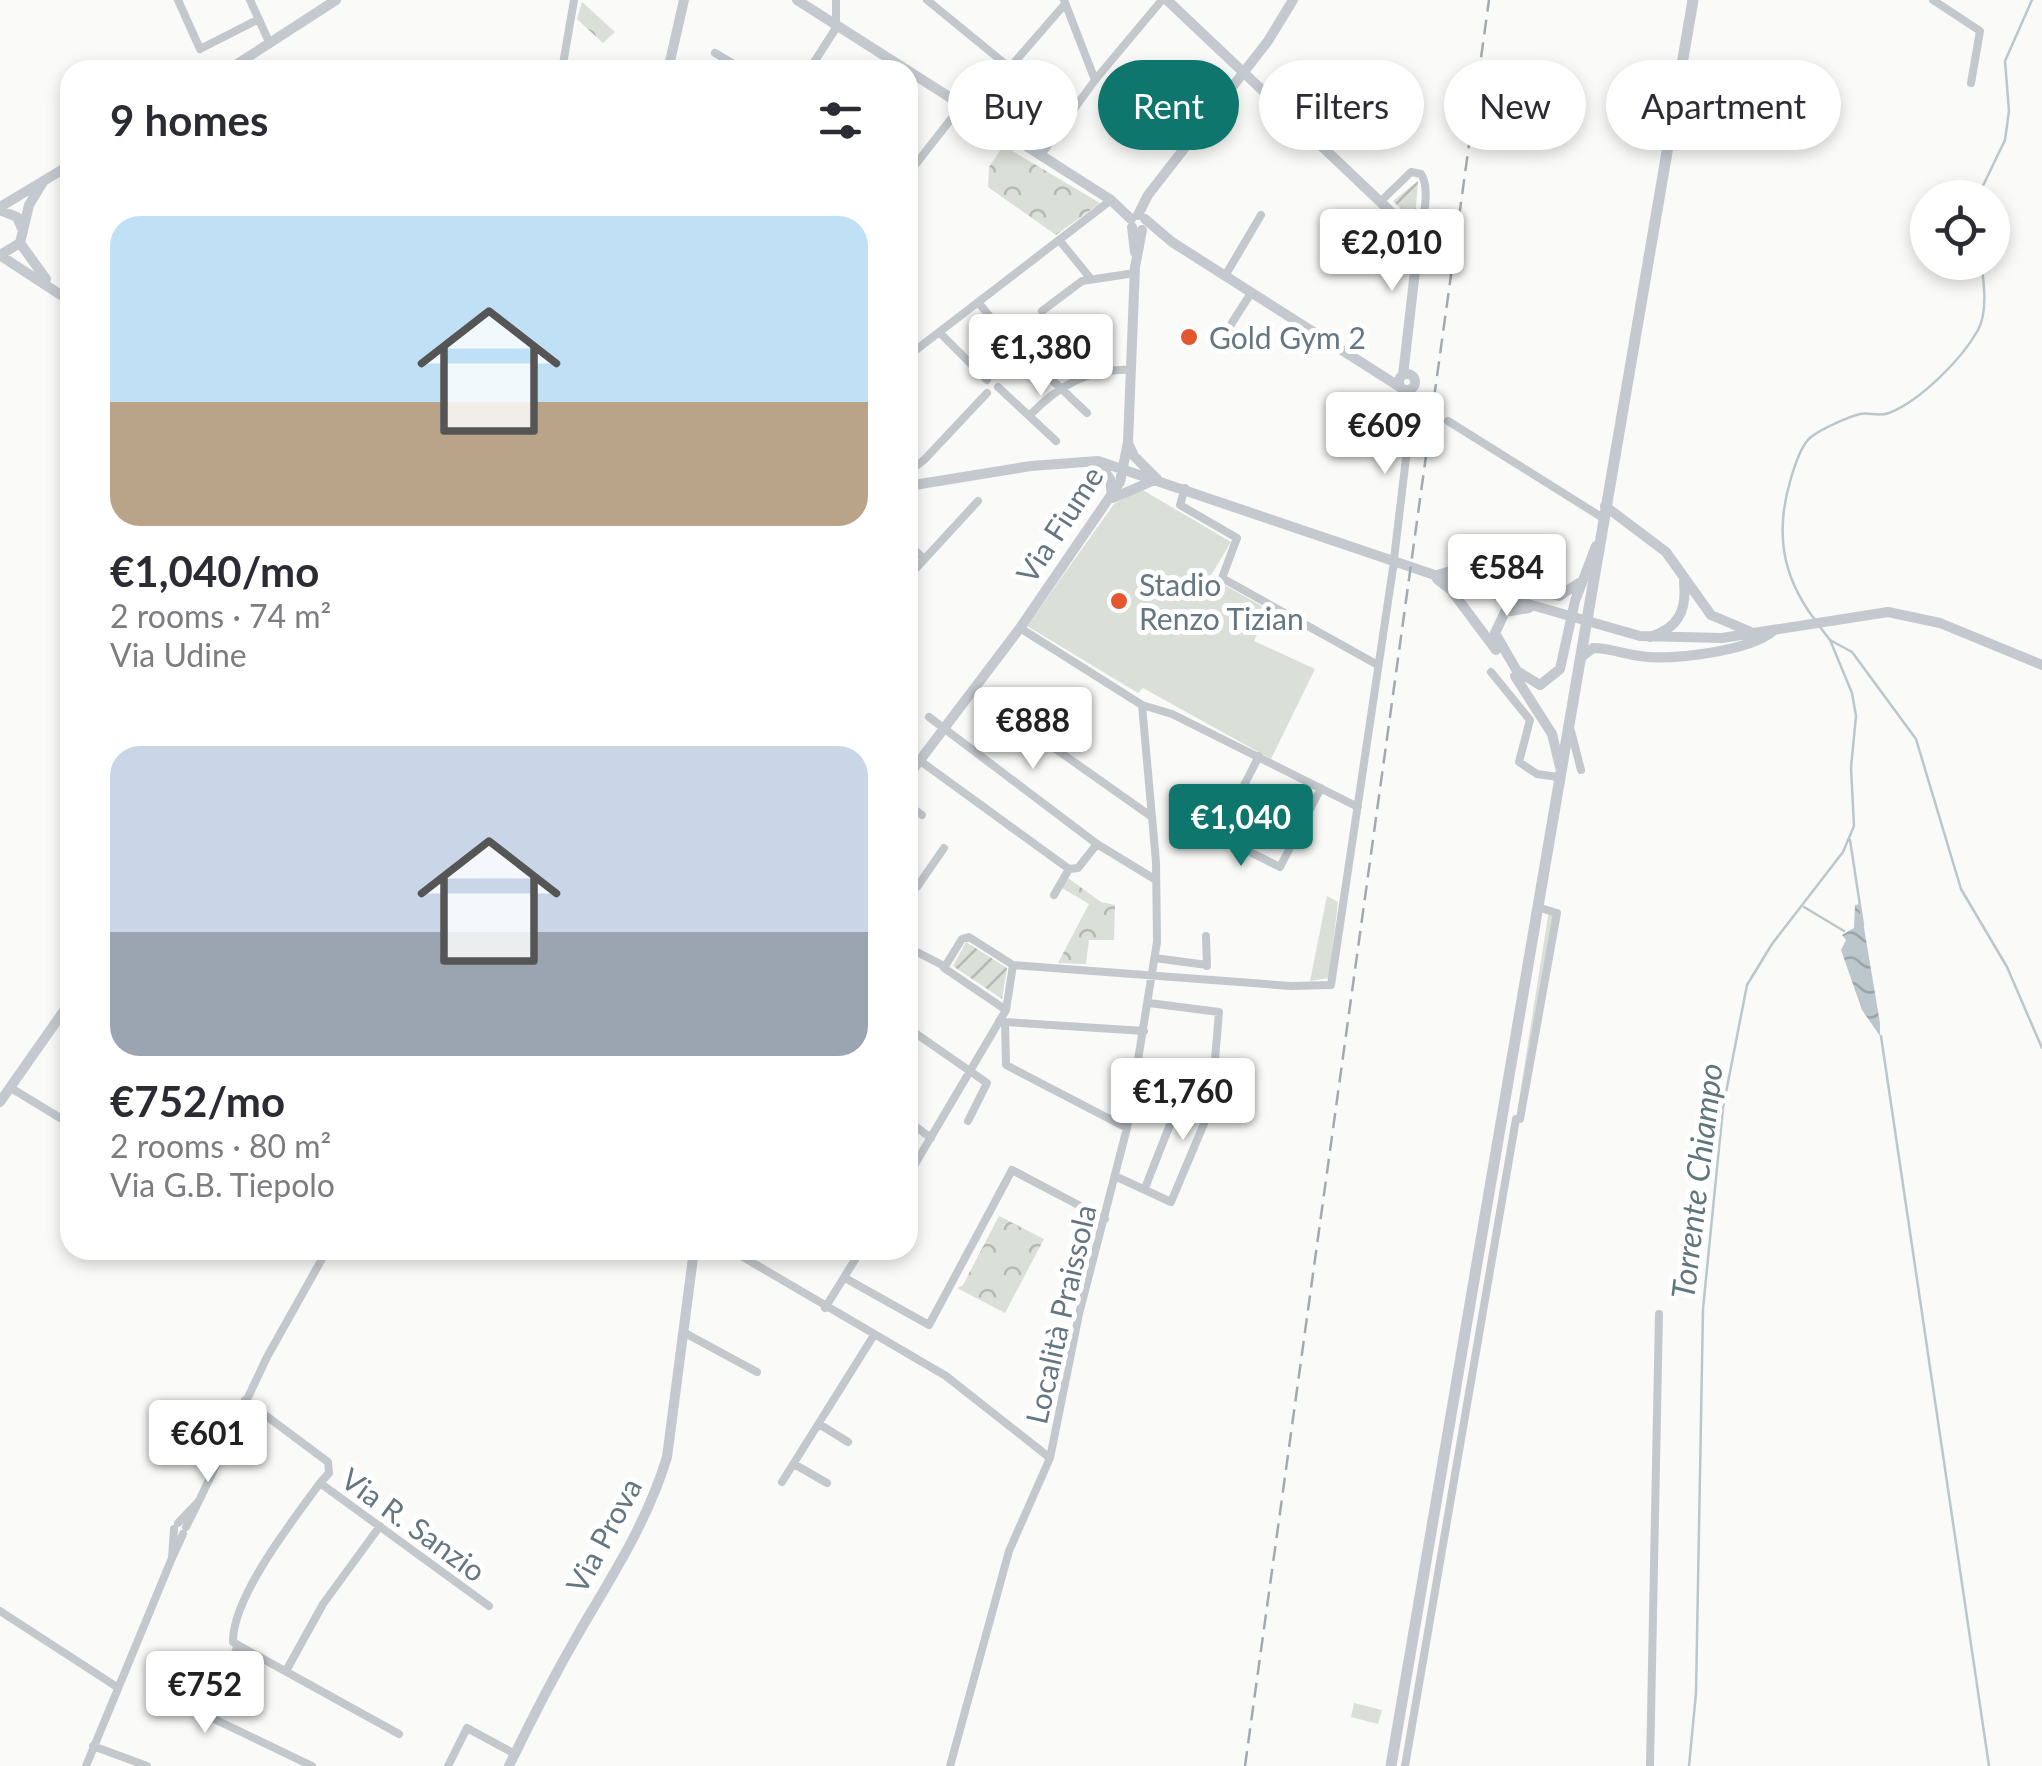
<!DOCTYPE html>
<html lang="en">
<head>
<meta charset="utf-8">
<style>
  body { margin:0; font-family:Lato,sans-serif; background:#f2f2f3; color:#2b2b33; height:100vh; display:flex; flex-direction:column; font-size:38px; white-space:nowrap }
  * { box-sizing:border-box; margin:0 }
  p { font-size:32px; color:#7c7c81 }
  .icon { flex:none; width:55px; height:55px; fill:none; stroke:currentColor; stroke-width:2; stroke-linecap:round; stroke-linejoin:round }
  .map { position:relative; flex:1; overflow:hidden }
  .sheet { position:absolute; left:60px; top:60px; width:858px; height:1200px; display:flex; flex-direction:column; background:#fff; border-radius:30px; box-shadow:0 5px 15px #0003 }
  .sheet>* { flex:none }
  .top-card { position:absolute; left:948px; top:60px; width:942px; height:90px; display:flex; gap:20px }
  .buttons { position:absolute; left:1910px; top:180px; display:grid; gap:20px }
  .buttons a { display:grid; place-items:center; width:100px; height:100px; border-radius:50%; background:#fff; box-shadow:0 5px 15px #0003; font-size:50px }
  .price { position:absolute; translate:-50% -85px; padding:0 22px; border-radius:10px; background:#fff; color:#222; font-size:32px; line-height:65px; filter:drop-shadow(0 2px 5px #0008) }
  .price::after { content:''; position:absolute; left:50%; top:60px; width:30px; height:22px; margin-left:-15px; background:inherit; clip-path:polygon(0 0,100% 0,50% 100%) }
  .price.on { background:#0f766e; color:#fff }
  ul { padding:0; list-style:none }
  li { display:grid; align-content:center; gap:20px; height:530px; padding:0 50px }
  li span { display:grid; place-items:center; height:310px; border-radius:30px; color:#555 }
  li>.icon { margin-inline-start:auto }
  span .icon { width:180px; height:180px; fill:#fffc; stroke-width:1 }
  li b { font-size:42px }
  h2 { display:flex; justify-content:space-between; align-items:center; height:120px; padding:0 50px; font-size:42px }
  .pill { padding:0 35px; border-radius:45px; background:#fff; box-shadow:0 5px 15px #0003; font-size:35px; line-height:90px }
  .pill.on { background:#0f766e; color:#fff }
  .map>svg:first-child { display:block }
  .grass { fill:#dadfd7 }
  .park { fill:url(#park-crowns) }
  .garden { fill:url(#garden-furrows) }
  .water { fill:url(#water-waves) }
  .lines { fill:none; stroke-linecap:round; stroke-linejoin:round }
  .stream { stroke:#bbc7cb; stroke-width:2.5 }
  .street { stroke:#c3c8cc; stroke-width:8 }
  .secondary { stroke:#c3c9ce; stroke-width:10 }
  .primary { stroke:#c3c9ce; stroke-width:11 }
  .rail { stroke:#a2aab0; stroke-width:2.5; stroke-dasharray:15 8; stroke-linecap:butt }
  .poi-dot { fill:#e4572e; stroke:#fff; stroke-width:4 }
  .labels { text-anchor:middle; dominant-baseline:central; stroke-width:10; stroke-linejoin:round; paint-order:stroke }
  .poi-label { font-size:30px; fill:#657683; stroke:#fff; text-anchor:start }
  .street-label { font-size:30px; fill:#657683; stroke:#fff }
  .water-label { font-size:32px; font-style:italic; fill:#60757c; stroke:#fff }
</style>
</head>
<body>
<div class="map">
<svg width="2042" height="1766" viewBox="0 0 2042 1766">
  <defs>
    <pattern id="park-crowns" width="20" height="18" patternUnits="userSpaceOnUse" patternTransform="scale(2.5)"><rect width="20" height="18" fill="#dadfd7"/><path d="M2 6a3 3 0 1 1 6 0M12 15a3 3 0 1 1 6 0" fill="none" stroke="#b4b9b4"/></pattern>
    <pattern id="garden-furrows" width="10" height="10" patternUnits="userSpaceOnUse" patternTransform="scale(2.5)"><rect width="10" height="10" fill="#dadfd7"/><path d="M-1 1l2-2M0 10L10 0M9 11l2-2" fill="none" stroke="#b4b9b4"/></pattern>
    <pattern id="water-waves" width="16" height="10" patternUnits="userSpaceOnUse" patternTransform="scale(2.5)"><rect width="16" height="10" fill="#bbc7cb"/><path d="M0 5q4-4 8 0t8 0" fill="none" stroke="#9ca6aa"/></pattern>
  </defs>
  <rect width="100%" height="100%" fill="#fafaf8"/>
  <!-- grass -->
  <path class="grass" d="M1141 489 1231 542 1210 577 1269 610 1254 641 1315 669 1271 759 1143 688 1138 693 1027 626 1114 504Z
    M1327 896 1338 902 1329 978 1310 981Z
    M1549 910 1557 913 1520 1119H1516Z
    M1354 1703 1382 1710 1378 1724 1351 1717Z"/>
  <!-- park -->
  <path class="park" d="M582 2 615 32 603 43 577 19Z
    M1003 146H1004L1100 203 1056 235 988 187 989 167Z
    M1068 878 1101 902 1115 905 1114 940H1089L1086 964 1058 963 1089 904 1062 888Z
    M999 1216 1044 1239 1005 1313 957 1288 963 1285Z"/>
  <!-- garden -->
  <path class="garden" d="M1418 181 1415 219 1412 220 1393 201Z
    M966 942 1007 968 1002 999 953 966Z"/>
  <!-- water -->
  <path class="water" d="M1860 904 1880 1023V1036L1862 1010 1841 950 1846 940 1842 935 1854 928 1855 905Z"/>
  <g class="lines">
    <!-- stream -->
    <path class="stream" d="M1977 198 2005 140 2009 111 2005 61 2032 0
      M1815 620C1781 575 1775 531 1791 478 1795 465 1801 445 1811 437 1821 429 1848 417 1860 414 1870 412 1879 417 1889 413 1920 401 1962 359 1978 330 1988 312 1984 282 1981 262
      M1820 627 1830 640 1852 652 1916 739 1961 889 2007 967 2042 1048
      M1850 840 1863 925
      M1804 907 1844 931
      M1881 1036 1989 1766
      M1689 1766 1696 1693 1703 1309 1723 1108 1747 985 1772 944 1843 852 1854 826 1851 768 1856 716 1852 693 1830 640"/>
    <!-- street -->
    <path class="street" d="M178 0 200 49 259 19
      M250 0 270 44
      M927 0 1009 67
      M1064 0 1095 80
      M1933 0 1980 31 1971 83
      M715 53 744 70
      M562 70 574 0
      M809 70 836 28V0
      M972 111 1065 4
      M1041 155 1095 80 1162 0
      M908 174 962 105
      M1380 202 1411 172 1421 174C1430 188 1425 224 1414 238
      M1060 241 1091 279
      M1225 276 1261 215
      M978 302 995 323
      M1042 311 1082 281 1135 273
      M1230 326 1251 293
      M939 332 987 380
      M908 356 1111 200
      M1032 361 1087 413
      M998 387 1056 441
      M1030 415C1058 386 1089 368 1131 370
      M1448 421 1603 518
      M908 472 924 460 987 393
      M1185 488 1180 505 1237 538 1222 578 1376 664
      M908 544 924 559
      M1394 559 1411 416 1410 390
      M908 577 978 501
      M1020 628 1142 705 1172 714 1358 807
      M1491 672 1530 720 1519 762 1537 774 1558 777
      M972 690 1152 817
      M929 717 1097 844 1156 880
      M1571 731 1581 770
      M1259 756 1219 834 1224 839 1280 867 1321 788
      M919 760 1069 869 1078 868 1097 844
      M908 805 922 815
      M908 886 917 887 944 848
      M1054 895 1069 869
      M1206 936 1207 966
      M913 950 944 966
      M1155 958 1207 965
      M1006 1010 944 968 962 939 969 937 1013 965 1291 986 1331 985 1393 568
      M999 1021 1005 1022 1006 1065 1127 1128
      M1005 1022 1144 1031
      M908 1028 987 1083 968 1121
      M11 1088 70 1124
      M908 1121 931 1138
      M908 1176 1006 1010 1013 965
      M1117 1177 1171 1202 1211 1107 1219 1012 1149 1003
      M1145 1188 1171 1122 1175 1087
      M731 1250 946 1376 1050 1458
      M845 1278 929 1325 1012 1170 1105 1219
      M825 1308 861 1250
      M683 1332 757 1372
      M245 1400 328 1462 329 1473 320 1483 489 1606
      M819 1424 848 1442
      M794 1464 827 1483
      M782 1482 874 1335
      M199 1501 267 1357 327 1250
      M178 1523 199 1501 186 1527
      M174 1529 172 1558 183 1534
      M0 1611 117 1687
      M238 1645 210 1717 312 1766
      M238 1645 233 1642C232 1597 294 1519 320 1483
      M238 1645 399 1734
      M286 1671 323 1604 380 1526
      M93 1746 147 1766
      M86 1766 172 1558
      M448 1766 467 1728 515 1754
      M950 1766 1009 1551 1050 1458 1079 1314 1127 1128 1157 942 1156 862 1142 705
      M1405 1766 1516 1119H1520L1557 913 1537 907
      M1650 1766 1659 1314"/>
    <!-- secondary -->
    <path class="secondary" d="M797 0 1111 200 1131 219
      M1167 0 1409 229 1417 254 1403 375
      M228 70 336 0
      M668 70 684 0
      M0 207 70 165
      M0 210 17 217 23 231
      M1138 215 1148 195 1268 41 1293 0
      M1145 219 1172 242 1400 387
      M1132 227 1135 252
      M20 243 46 279
      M0 255 20 243 29 205 43 182
      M1 256 70 301
      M1399 382a8 8 0 1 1 16 0a8 8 0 1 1-16 0Z
      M1128 443 1134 456 1157 479
      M1099 463 1110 479 1112 497
      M908 486 1031 466 1098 461 1479 590 1640 636 1722 638 1888 612 1940 623 2042 665
      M1113 498 1157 479
      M1605 506 1666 552 1711 615 1751 632
      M1437 575 1461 568 1559 596 1579 583
      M1437 579 1451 590 1496 650
      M1529 608 1505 612 1495 633 1517 671 1540 685 1560 669 1575 601 1596 546
      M1650 637C1678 628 1687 611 1684 582
      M1580 658 1593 648C1609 648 1624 654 1640 656 1671 661 1750 651 1773 631
      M1515 676 1552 734 1560 767
      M908 776 1020 628 1120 482 1128 442 1135 267 1142 230
      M0 1102 70 1002
      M509 1766C531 1720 555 1674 581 1629 614 1573 648 1520 667 1457L694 1250"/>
    <!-- primary -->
    <path class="primary" d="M1391 1766 1693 0"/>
    <!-- rail -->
    <path class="rail" d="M1245 1766 1489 0"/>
  </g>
  <!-- markers -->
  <g class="poi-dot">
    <circle cx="1189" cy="337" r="10"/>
    <circle cx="1119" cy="601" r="10"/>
  </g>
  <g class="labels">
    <!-- poi labels -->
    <g class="poi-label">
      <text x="1209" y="337">Gold Gym 2</text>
      <text x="1139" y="584">Stadio<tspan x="1139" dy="34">Renzo Tizian</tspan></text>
    </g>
    <!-- street labels -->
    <g class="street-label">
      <text transform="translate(1059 524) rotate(-57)">Via Fiume</text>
      <text transform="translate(1060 1314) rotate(-77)">Località Praissola</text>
      <text transform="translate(414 1524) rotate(36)">Via R. Sanzio</text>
      <text transform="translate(603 1535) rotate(-62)">Via Prova</text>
    </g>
    <!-- water labels -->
    <g class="water-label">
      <text transform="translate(1696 1181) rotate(-83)">Torrente Chiampo</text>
    </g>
  </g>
</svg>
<div class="buttons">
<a><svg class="icon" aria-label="locate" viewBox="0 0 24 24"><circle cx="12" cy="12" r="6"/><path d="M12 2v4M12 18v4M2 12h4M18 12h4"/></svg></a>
</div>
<b class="price" style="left:1392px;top:294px">€2,010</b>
<b class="price" style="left:1041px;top:399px">€1,380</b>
<b class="price" style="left:1385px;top:477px">€609</b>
<b class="price" style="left:1507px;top:619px">€584</b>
<b class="price" style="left:1033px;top:772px">€888</b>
<b class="price on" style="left:1241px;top:869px">€1,040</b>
<b class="price" style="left:1183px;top:1143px">€1,760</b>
<b class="price" style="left:208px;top:1485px">€601</b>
<b class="price" style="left:205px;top:1736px">€752</b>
<div class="top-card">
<a class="pill">Buy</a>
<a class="pill on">Rent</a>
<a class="pill">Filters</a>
<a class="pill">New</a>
<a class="pill">Apartment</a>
</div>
<section class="sheet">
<h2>9 homes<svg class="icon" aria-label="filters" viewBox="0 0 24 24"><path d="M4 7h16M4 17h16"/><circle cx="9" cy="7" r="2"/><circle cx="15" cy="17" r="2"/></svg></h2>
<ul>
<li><span style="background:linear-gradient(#bfe0f5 60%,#b9a48a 0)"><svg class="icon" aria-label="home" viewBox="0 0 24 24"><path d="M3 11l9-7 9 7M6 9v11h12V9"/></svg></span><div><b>€1,040/mo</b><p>2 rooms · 74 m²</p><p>Via Udine</p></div></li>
<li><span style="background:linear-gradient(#c9d6e8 60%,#9aa5b1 0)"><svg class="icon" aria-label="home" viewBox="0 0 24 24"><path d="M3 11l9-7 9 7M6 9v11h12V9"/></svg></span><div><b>€752/mo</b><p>2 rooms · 80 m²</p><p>Via G.B. Tiepolo</p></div></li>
</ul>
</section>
</div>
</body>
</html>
